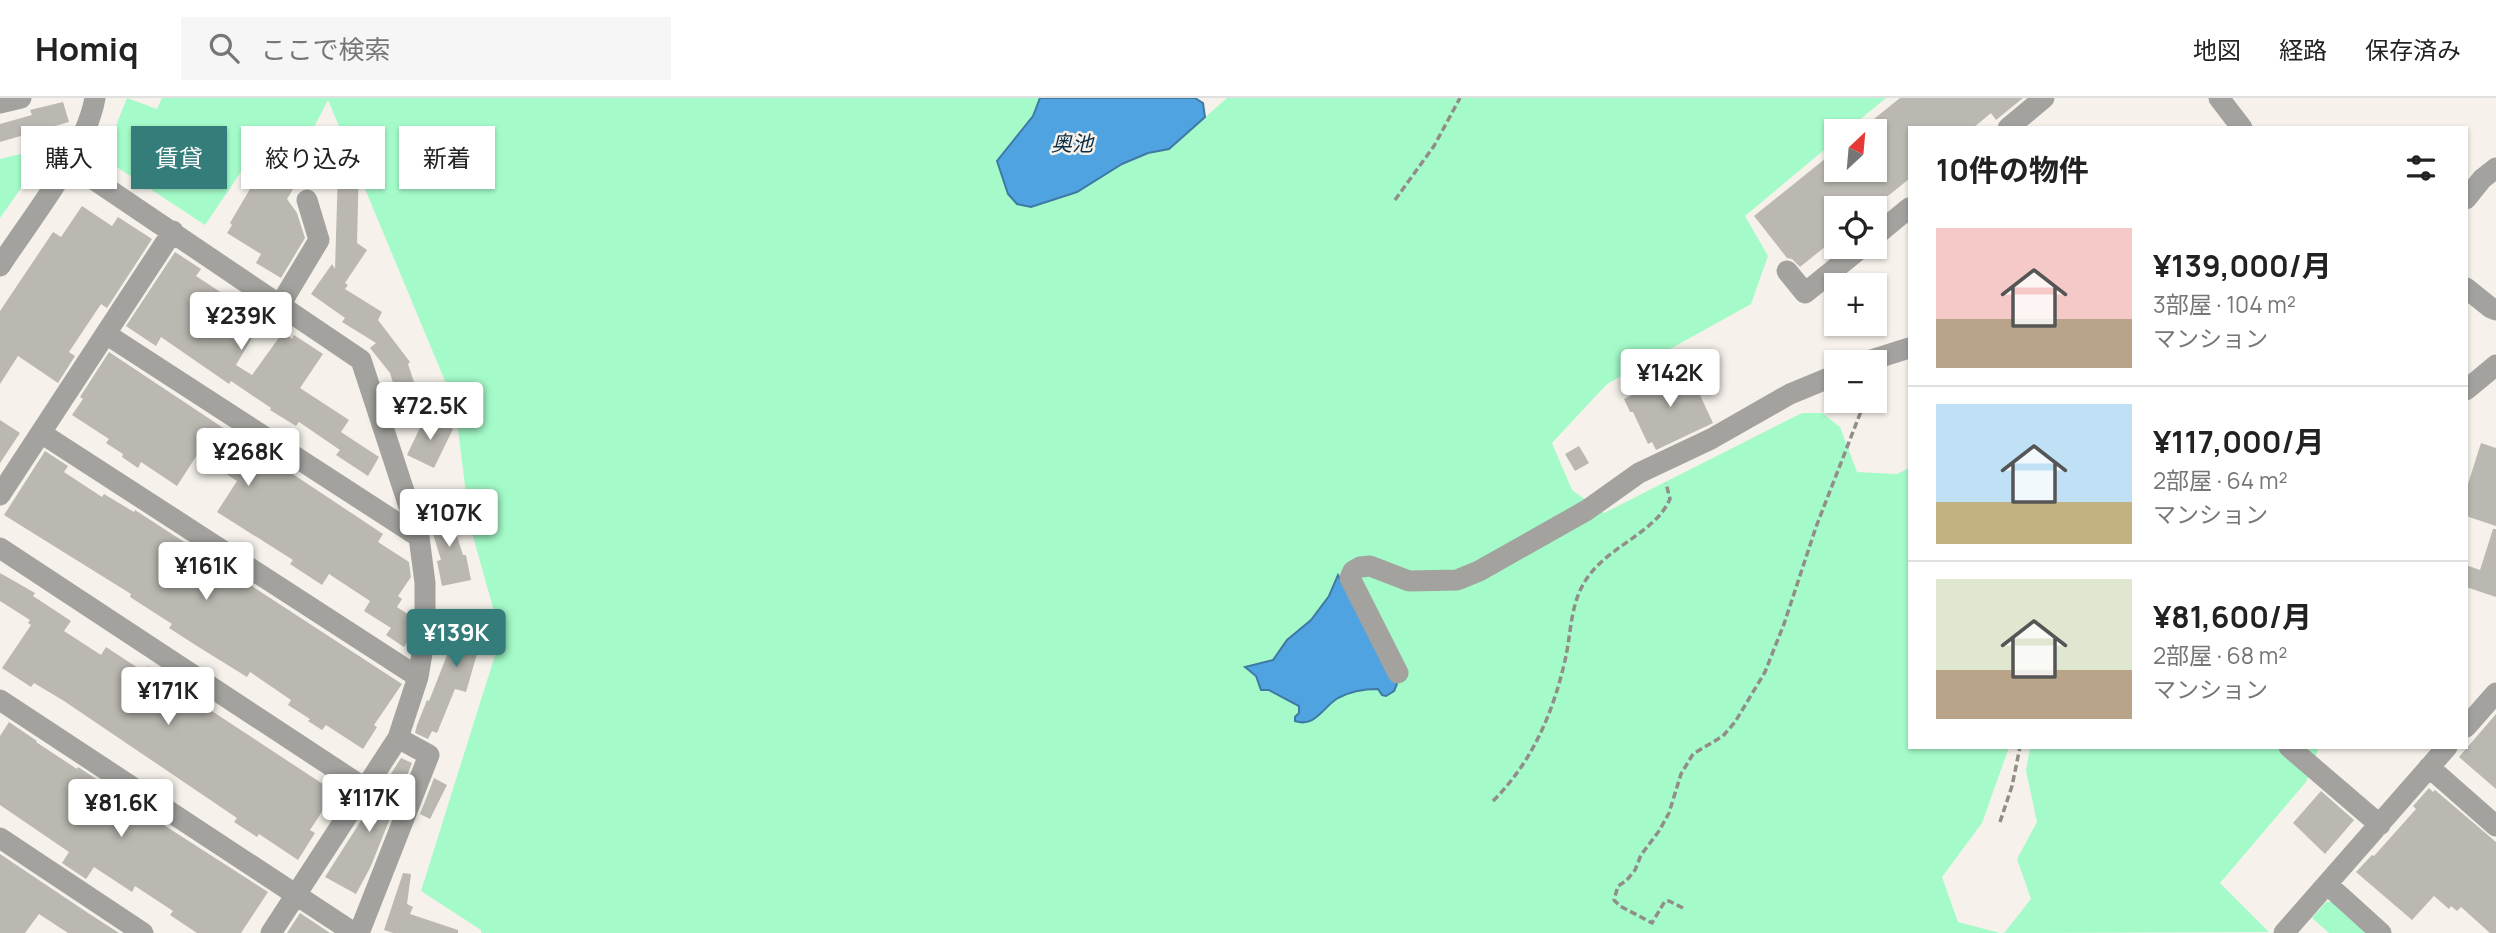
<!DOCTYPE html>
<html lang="ja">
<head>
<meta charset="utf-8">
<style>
  body { margin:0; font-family:Manrope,"Noto Sans JP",sans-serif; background:#f6f6f6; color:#222; height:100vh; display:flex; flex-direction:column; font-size:26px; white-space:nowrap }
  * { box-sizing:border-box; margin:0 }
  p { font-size:23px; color:#767676 }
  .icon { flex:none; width:38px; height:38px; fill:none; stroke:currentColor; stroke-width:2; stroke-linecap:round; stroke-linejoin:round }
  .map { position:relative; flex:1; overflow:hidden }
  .details { position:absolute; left:1908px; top:28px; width:560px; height:623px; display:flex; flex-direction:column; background:#fff; border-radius:0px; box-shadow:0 2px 5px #0004 }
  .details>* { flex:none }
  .guide { position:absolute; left:21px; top:28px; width:665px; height:63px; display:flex; gap:14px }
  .needle { width:46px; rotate:26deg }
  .fabs { position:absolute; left:1824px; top:21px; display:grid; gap:14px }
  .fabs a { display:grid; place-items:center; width:63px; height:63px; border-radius:0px; background:#fff; box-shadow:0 2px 5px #0004; font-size:35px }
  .price { position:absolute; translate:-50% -60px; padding:0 16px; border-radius:7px; background:#fff; color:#222; font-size:23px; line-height:46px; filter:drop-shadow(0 2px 4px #0008) }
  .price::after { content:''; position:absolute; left:50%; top:42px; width:21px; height:16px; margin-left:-10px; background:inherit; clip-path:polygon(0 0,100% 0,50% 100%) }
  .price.current { background:#347d7b; color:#fff }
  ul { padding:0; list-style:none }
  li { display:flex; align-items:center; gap:21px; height:175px; padding:0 28px }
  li+li { border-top:2px solid #e0e0e0 }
  li span { display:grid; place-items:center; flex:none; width:196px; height:140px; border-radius:0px; color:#555 }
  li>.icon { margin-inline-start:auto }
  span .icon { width:84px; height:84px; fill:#fffc; stroke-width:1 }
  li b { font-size:30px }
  h2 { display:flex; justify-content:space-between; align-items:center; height:84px; padding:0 28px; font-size:30px }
  .tag { padding:0 24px; border-radius:0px; background:#fff; box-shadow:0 2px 5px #0004; font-size:24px; line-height:63px }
  .tag.current { background:#347d7b; color:#fff }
  header { display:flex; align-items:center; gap:42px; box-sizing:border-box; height:98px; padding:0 35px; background:#fff; border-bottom:2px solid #e0e0e0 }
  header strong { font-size:33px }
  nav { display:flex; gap:38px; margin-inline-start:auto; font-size:24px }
  .search { width:490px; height:63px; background:#f6f6f6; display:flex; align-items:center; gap:18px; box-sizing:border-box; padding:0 24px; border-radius:0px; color:#767676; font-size:26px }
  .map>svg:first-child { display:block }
  .green { fill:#a4fbc9 }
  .water { fill:#50a3e1; stroke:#3f79a4; stroke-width:2 }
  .building { fill:#bbb8b1 }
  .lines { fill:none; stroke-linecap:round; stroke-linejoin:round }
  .path { stroke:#918e89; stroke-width:3.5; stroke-dasharray:7 3.5; stroke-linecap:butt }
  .minor { stroke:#a3a29f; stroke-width:21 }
  .labels { text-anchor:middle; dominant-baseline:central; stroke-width:5; stroke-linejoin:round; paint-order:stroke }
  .water-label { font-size:21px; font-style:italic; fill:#0a2e47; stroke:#f6f2eb }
</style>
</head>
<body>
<header>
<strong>Homiq</strong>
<div class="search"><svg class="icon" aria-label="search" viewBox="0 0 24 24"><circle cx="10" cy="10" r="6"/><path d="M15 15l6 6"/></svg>ここで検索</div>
<nav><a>地図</a><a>経路</a><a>保存済み</a></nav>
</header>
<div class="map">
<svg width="2496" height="835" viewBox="0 0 2496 835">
  <rect width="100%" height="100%" fill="#f6f2eb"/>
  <!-- green -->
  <path class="green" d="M127 0 157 11 162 0H1041L1033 18 997 64 1079 93 1122 66 1148 55 1170 50 1227 0H1886L1846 33H1836V42L1745 118 1768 158 1751 206 1607 286 1552 345 1572 392 1604 415 1802 315H1822L1840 329 1857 374 1897 376 1909 370V649H2009L1982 725 1942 779 1958 824 2000 835H481V832L421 793 501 538 470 428 455 307 328 2 313 31 264 40 205 127 103 60Z
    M50 49 0 120V61Z
    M2030 649H2319L2306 684 2220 785 2269 834 2004 835 2031 801 2017 761 2037 724 2026 673Z
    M2335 803 2370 835H2329L2312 820 2326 804Z"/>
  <!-- water -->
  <path class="water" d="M1040 0H1195L1203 5 1205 19 1169 51 1148 55 1122 66 1077 94 1031 109 1017 106 1008 96 997 63 1033 18Z
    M1338 477 1397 586 1394 593 1386 598 1382 597 1378 591C1365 591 1349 594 1338 600 1323 609 1315 630 1295 623V619L1299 615V608L1269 592H1261L1256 578 1245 569 1273 562 1287 542 1311 522 1329 498Z"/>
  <!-- building -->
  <path class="building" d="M1900 0H2023L1996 22 1991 15 1973 30H1909V81L1873 110H1836V140L1800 169 1792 161 1787 160 1754 118 1836 52V72H1874V33H1859Z
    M63 4 69 24 0 44V26L32 17 30 12Z
    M354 40 363 64 359 66 357 145 367 152 345 185 348 187 345 191 382 214 378 222 410 264 408 266 424 314 404 320 390 275 370 250 376 245 342 224 345 220 311 196 332 166 335 171 338 72 332 74 330 69 301 78 287 101 297 115 305 140 281 180 256 165 261 156 227 135 232 127 230 125 260 74 286 90 278 60 314 50 315 53Z
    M82 108 112 128 118 119 152 141 107 210 101 206 69 254 75 258 58 285 18 258 0 286V213L53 134 61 139Z
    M175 154 201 171 196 178 234 203 239 195 261 210 257 217 263 221 236 267 252 277 283 234 292 241 294 237 323 256 300 290 349 322 341 334 379 359 368 378 336 357 340 352 299 324 296 328 270 312 271 310 231 283 229 286 161 239 156 248 126 228Z
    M109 254 383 436 378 444 409 464 411 479 398 498 402 501 397 509 412 519V536L404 549 386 537 391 530 364 513 370 503 329 476 322 487 290 466 293 462 217 414 237 383 197 357 177 388 141 364 138 370 122 359 123 356 106 345 109 341 72 317 83 301 80 299Z
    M1686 267 1713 325 1656 352 1652 344 1648 346 1633 314H1630L1624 301 1670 279 1668 276Z
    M425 319 453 331 434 370 407 357Z
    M0 322 20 335 0 365Z
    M2481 345 2496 350V428L2466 418V392Z
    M1579 348 1589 365 1575 373 1565 356Z
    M45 353 68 368 64 374 102 399 104 396 134 414 135 412 402 586 374 627 377 629 363 651 326 627 322 632 308 623 310 621 288 607 291 602 250 574 247 579 197 548 169 530 172 526 130 499 131 496 4 417Z
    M448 410 463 457H466L471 482 442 488 437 463 441 462 427 416Z
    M2493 431H2496V499L2466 489V467L2480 472Z
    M0 475 35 495 33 498 71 523 64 533 101 557 106 549 144 574 148 568 168 580 166 583 335 694 310 732 315 735 298 762 259 736 257 739 234 724 237 720 64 603 34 585 31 589 2 570 31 527 28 525 30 522 0 503Z
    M489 512 492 548 479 549 466 594 455 591 437 635 432 633 428 641 415 635 417 627 427 602 429 603 464 514Z
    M2496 616V691L2459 659Z
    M9 624 37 643 36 644 77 671 78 669 104 686 103 688 268 794 241 835H197L170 817 173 813 135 788 132 794 94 769 86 781 62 765 69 754 0 707V638Z
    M401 660 412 665 371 768 356 796 325 779Z
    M434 680 447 687 430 721 420 716Z
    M2429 690 2433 694 2435 692 2496 744V835H2490L2461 809 2457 813 2451 808 2449 811 2434 798 2412 822 2356 774 2372 757 2374 758 2416 711 2413 708Z
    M2321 693 2354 722 2325 756 2293 725Z
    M0 756 88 815 119 835H68L39 816 25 835H0Z
    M403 775 411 776 407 806 413 809 410 816 458 832V835H393L384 832Z
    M300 815 330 835H287Z"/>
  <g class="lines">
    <!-- path -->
    <path class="path" d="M1395 102 1434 48 1460 0
      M1493 703C1533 663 1554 613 1566 558 1570 538 1571 514 1579 495 1594 458 1632 446 1658 419 1663 414 1667 407 1670 401L1666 385
      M2000 724 2012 688 2020 649
      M1683 810 1669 803H1665L1652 825 1620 808 1614 802 1618 788 1626 783 1635 772 1641 757 1659 733 1669 715 1681 676 1693 656 1723 638 1735 624 1765 574 1784 526 1816 429 1865 303"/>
    <!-- minor -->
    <path class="minor" d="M2219 0 2242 30
      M0 5 21 0
      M2008 30 2044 0
      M68 64 361 262 419 439 425 485V538L418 579 398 640 271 835
      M2466 101 2482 81 2496 70
      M1874 139 1909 110
      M0 168C31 120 85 55 95 0
      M1787 173 1805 195 1862 149
      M2466 190 2491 210 2496 212
      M280 207 319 142 307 102
      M106 236 419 439
      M1865 264 1909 250
      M2466 292 2496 267
      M41 335 418 579
      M0 397 173 133
      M0 450 366 691
      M1398 575 1350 480 1353 473 1360 469 1370 468 1409 483 1457 482 1479 473 1587 412 1639 375 1711 341 1790 296 1836 277
      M0 602 354 835
      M2466 629 2496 595
      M2289 649 2380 727
      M2429 669 2496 728
      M0 740 143 835
      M2328 787 2381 835
      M359 835 429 657 398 640
      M2284 835 2447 649"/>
  </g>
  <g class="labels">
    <!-- water labels -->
    <g class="water-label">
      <text x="1072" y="45">奥池</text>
    </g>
  </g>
</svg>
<div class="fabs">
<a><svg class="needle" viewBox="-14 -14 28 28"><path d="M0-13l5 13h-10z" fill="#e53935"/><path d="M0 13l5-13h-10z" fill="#767676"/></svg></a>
<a><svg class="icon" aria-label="locate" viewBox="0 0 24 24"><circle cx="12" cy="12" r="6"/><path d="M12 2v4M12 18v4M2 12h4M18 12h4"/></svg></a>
<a>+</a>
<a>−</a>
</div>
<b class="price" style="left:241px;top:254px">¥239K</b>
<b class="price" style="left:1670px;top:311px">¥142K</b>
<b class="price" style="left:430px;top:344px">¥72.5K</b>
<b class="price" style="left:248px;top:390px">¥268K</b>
<b class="price" style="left:449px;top:451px">¥107K</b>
<b class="price" style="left:206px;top:504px">¥161K</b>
<b class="price current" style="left:456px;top:571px">¥139K</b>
<b class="price" style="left:168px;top:629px">¥171K</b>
<b class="price" style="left:369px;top:736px">¥117K</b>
<b class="price" style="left:121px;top:741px">¥81.6K</b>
<div class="guide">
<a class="tag">購入</a>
<a class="tag current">賃貸</a>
<a class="tag">絞り込み</a>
<a class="tag">新着</a>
</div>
<section class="details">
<h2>10件の物件<svg class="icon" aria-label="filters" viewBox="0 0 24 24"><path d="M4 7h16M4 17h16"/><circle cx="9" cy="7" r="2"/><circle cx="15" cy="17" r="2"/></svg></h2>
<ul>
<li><span style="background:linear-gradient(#f6c9c9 65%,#b9a48a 0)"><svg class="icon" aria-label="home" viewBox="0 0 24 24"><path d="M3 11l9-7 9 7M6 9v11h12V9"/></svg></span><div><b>¥139,000/月</b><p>3部屋 · 104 m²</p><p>マンション</p></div></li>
<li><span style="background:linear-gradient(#bfe0f5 70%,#c2b280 0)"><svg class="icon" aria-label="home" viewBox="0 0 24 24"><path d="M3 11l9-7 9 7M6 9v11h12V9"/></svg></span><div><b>¥117,000/月</b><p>2部屋 · 64 m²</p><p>マンション</p></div></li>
<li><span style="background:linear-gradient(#dfe7d0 65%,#b9a48a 0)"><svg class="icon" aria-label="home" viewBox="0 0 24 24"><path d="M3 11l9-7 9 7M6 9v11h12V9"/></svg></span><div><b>¥81,600/月</b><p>2部屋 · 68 m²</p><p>マンション</p></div></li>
</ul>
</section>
</div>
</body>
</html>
